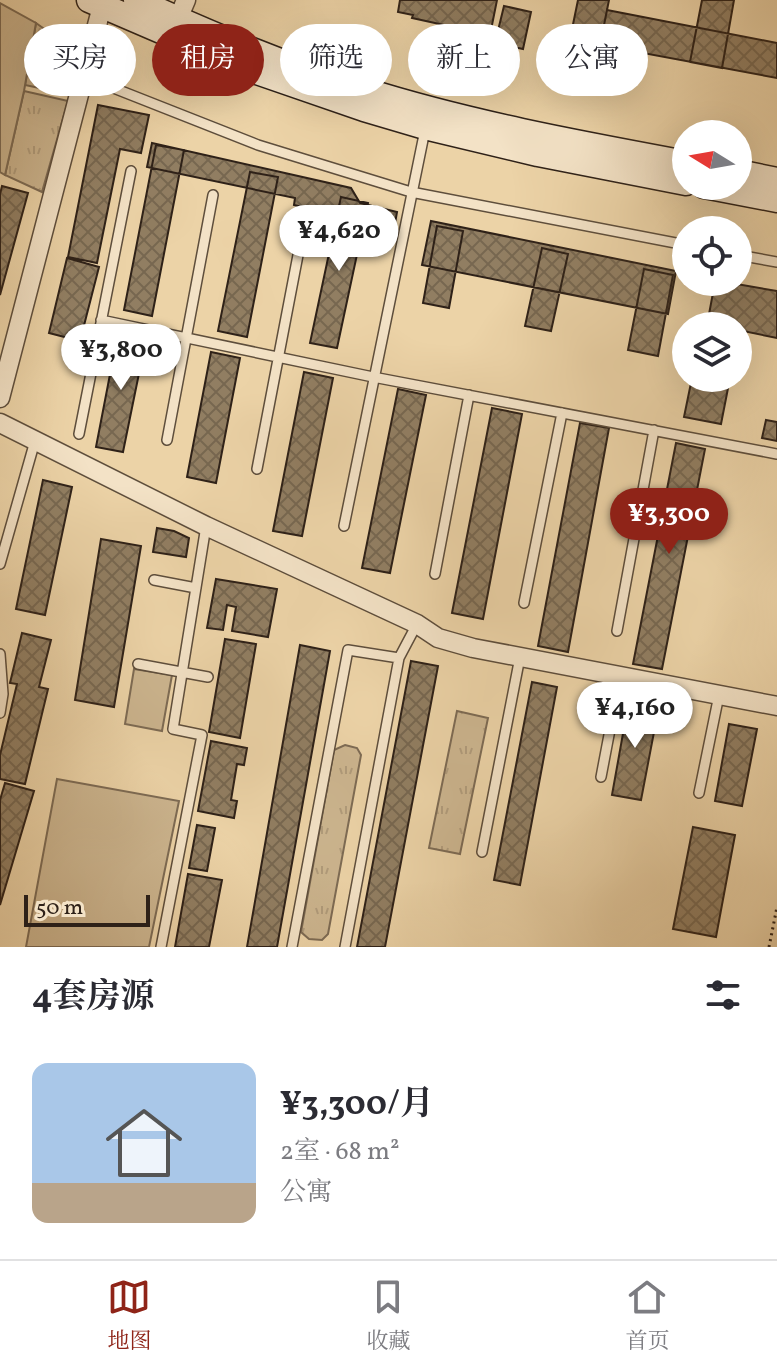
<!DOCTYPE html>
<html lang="zh">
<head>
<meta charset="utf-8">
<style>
  body { margin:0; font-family:Vollkorn,"Noto Serif SC",serif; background:#f7f7f7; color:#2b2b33; height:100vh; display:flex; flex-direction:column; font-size:30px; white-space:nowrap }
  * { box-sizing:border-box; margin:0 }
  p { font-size:26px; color:#7c7c81 }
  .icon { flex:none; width:44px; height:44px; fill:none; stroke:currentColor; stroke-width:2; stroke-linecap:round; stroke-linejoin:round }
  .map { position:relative; height:947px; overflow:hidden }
  .drawer { display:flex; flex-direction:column; background:#fff; flex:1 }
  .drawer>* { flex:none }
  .top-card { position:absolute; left:24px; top:24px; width:730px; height:72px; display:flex; gap:16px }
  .needle { width:52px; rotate:281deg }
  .fabs { position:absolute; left:672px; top:120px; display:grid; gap:16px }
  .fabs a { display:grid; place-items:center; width:80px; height:80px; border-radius:50%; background:#fff; box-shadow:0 8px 32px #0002; font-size:40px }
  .scale { position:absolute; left:24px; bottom:20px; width:126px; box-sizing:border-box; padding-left:8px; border:4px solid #2e2118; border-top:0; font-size:22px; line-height:28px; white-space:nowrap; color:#2e2118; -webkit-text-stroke:6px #f3e2c6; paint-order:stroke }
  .price { position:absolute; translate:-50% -68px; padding:0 18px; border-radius:28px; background:#fff; color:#222; font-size:26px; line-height:52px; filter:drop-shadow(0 2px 4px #0008) }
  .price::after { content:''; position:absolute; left:50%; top:48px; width:24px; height:18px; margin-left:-12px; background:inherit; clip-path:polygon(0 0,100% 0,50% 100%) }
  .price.on { background:#8f2418; color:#fff }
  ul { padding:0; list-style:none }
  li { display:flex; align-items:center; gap:24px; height:200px; padding:0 32px }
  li+li { border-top:2px solid #e1e1e2 }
  li span { display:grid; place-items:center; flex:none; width:224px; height:160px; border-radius:16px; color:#555 }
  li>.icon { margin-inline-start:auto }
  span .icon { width:96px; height:96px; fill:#fffc; stroke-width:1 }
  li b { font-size:34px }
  h2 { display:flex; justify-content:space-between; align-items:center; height:96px; padding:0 32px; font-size:34px }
  .chip { padding:0 28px; border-radius:36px; background:#fff; box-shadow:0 8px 32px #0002; font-size:28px; line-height:72px }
  .chip.on { background:#8f2418; color:#fff }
  .dock { display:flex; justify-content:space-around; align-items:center; height:112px; border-top:2px solid #e1e1e2; background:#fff; font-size:22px; color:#7c7c81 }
  .dock a { display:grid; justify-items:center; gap:4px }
  .dock .on { color:#8f2418 }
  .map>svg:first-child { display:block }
  .grass { fill:url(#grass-tufts); stroke:#7d6b54; stroke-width:2 }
  .green { fill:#ccb58f; stroke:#7d6b54; stroke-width:2 }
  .building { fill:url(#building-cross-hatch); stroke:#2e2118; stroke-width:2 }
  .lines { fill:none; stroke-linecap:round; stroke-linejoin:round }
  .lane-casing { stroke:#5e4e3c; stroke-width:12 }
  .street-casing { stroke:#5e4e3c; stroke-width:21 }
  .secondary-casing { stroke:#2e2118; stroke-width:27 }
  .path { stroke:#2e2118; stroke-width:3; stroke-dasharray:2 4; stroke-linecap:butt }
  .lane { stroke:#f3e2c6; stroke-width:9 }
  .street { stroke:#f3e2c6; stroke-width:18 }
  .secondary { stroke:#f3e2c6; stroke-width:24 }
</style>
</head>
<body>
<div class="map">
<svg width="777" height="947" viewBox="0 0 777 947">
  <defs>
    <pattern id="grass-tufts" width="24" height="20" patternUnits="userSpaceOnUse" patternTransform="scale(2)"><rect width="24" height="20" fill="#ccb58f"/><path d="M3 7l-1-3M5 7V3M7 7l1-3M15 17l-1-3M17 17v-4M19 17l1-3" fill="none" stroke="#b09b7b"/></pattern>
    <pattern id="building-cross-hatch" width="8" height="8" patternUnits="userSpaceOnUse" patternTransform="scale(2)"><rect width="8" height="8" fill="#917e62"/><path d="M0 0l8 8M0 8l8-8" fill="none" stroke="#776750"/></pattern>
  </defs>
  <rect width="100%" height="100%" fill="#ecd3a7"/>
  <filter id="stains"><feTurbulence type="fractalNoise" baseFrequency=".0025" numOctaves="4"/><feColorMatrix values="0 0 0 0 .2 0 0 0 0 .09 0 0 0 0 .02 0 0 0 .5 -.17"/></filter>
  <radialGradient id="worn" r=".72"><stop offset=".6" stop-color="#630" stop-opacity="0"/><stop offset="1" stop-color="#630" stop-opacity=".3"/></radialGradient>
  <!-- grass -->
  <path class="grass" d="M36 23 82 56 68 94 25 85Z
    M24 91 68 101 42 192 5 175Z
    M457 711 488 718 460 854 429 848Z
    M345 745 357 748 361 755 328 934 322 940 309 939 301 932 334 750Z"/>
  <!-- green -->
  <path class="green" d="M0 3 36 23 24 91 5 175 0 172Z
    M134 669 172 675 162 731 125 724Z
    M57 779 179 801 149 947H26Z"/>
  <!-- building -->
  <path class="building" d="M400 0H497L490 35 412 18 413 15 398 12Z
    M578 0H609L600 45 570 39Z
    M702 0H734L722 68 690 62Z
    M504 6 531 12 523 49 495 43Z
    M607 10 777 43V78L600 45Z
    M98 105 149 115 141 153 120 149 97 263 68 257Z
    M152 143 351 188 360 203 397 212 394 229 294 205 295 198 147 167Z
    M156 145 184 150 152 316 124 310Z
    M250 172 278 177 247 337 218 331Z
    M2 186 28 193 0 295V194Z
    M341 197 368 203 337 348 310 343Z
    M431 221 676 271 668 314 422 265Z
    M437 226 463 231 449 308 423 303Z
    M542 248 568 254 551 331 525 326Z
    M67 258 99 267 80 341 49 333Z
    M644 269 673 275 658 356 628 350Z
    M715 282H725L777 291V338L738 330V326L707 325Z
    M118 333 146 339 123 452 96 447Z
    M211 352 240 358 216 483 187 477Z
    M304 372 333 378 302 536 273 531Z
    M692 378H730L721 424 684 417Z
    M398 389 426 395 390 573 362 568Z
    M492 408 522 414 483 619 452 613Z
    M766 420 777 422V441L762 438Z
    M580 423 609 428 568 652 538 646Z
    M676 443 705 449 662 669 633 664Z
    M43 480 72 487 45 615 16 609Z
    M157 528 174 531 189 538 186 557 153 552Z
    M101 539 141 546 114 707 75 700Z
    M216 579 277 589 268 637 232 631 236 607 227 605 223 630 207 628Z
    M22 633 51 640 39 687 48 689 25 784 0 779V755L17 684 10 683Z
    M225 639 256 644 240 738 209 732Z
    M300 645 330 651 277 947H247Z
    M411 661 438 666 385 947H357Z
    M532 682 557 687 520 885 494 880Z
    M629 700 659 706 641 800 612 795Z
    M729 724 757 729 742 806 715 801Z
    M211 741 247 748 244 765 237 764 231 800 237 801 234 818 198 811Z
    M5 783 34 791 0 905V800Z
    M197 825 215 828 207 871 189 868Z
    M693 827 735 835 716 937 673 929Z
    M188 874 222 880 209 947H175Z"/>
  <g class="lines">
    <!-- lane casing -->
    <g class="lane-casing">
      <path id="lane" d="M83 76 258 145 411 192 686 245
        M738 255 777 262
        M101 320 373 377 777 454
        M79 434 131 171
        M167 440 213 195
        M257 469 303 229
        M344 526 425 130
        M0 564 35 441
        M435 574 469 395
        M154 580 196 588
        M524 603 562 413
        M617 631 654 430
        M0 654 3 694 0 713
        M138 664 208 677
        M601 777 620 677
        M699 793 719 695
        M482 852 520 657
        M161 947 202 735 173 729 206 526
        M292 947 348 650 399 658
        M345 947 399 658 417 624"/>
    </g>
    <!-- street casing -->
    <g class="street-casing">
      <path id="street" d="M178 19 186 0
        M0 398 102 6
        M0 423 206 526 417 624 438 638 473 648 777 706"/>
    </g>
    <!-- secondary casing -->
    <g class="secondary-casing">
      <path id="secondary" d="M89 0 254 71 364 109 425 127 538 154 686 183
        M136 0C210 34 286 66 364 90 469 123 578 143 686 163
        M738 172 777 180
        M704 186 777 200"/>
    </g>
    <!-- path -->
    <path class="path" d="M769 947 777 907"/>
    <!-- lane -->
    <use href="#lane" class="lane"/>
    <!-- street -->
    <use href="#street" class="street"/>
    <!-- secondary -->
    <use href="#secondary" class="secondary"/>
  </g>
  <rect width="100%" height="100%" filter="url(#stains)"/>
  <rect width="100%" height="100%" fill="url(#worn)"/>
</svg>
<div class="fabs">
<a><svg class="needle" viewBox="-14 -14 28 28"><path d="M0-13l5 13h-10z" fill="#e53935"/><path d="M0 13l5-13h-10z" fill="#7c7c81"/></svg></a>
<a><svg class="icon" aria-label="locate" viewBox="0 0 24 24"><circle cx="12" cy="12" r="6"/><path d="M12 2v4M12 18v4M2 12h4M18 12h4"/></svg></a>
<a><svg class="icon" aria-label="layers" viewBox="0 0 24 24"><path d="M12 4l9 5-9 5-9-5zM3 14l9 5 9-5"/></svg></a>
</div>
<div class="scale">50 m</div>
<b class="price" style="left:339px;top:273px">¥4,620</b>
<b class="price" style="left:121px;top:392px">¥3,800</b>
<b class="price on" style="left:669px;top:556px">¥3,300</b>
<b class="price" style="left:635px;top:750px">¥4,160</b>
<div class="top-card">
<a class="chip">买房</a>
<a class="chip on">租房</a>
<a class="chip">筛选</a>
<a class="chip">新上</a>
<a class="chip">公寓</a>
</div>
</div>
<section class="drawer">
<h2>4套房源<svg class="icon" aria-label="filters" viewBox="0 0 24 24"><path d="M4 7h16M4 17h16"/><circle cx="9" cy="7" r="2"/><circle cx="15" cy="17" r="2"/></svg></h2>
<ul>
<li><span style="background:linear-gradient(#a9c7e8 75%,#b9a48a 0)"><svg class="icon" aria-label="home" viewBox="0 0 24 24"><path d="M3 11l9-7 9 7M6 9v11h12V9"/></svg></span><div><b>¥3,300/月</b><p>2室 · 68 m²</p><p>公寓</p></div></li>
</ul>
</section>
<nav class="dock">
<a class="on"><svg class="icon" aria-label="map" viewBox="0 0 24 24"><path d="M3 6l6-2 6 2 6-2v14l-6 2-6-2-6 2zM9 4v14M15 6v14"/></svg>地图</a>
<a><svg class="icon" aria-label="saved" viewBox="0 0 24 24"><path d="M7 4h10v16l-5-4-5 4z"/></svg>收藏</a>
<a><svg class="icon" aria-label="home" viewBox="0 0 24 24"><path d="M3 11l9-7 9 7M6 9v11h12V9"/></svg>首页</a>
</nav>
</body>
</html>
